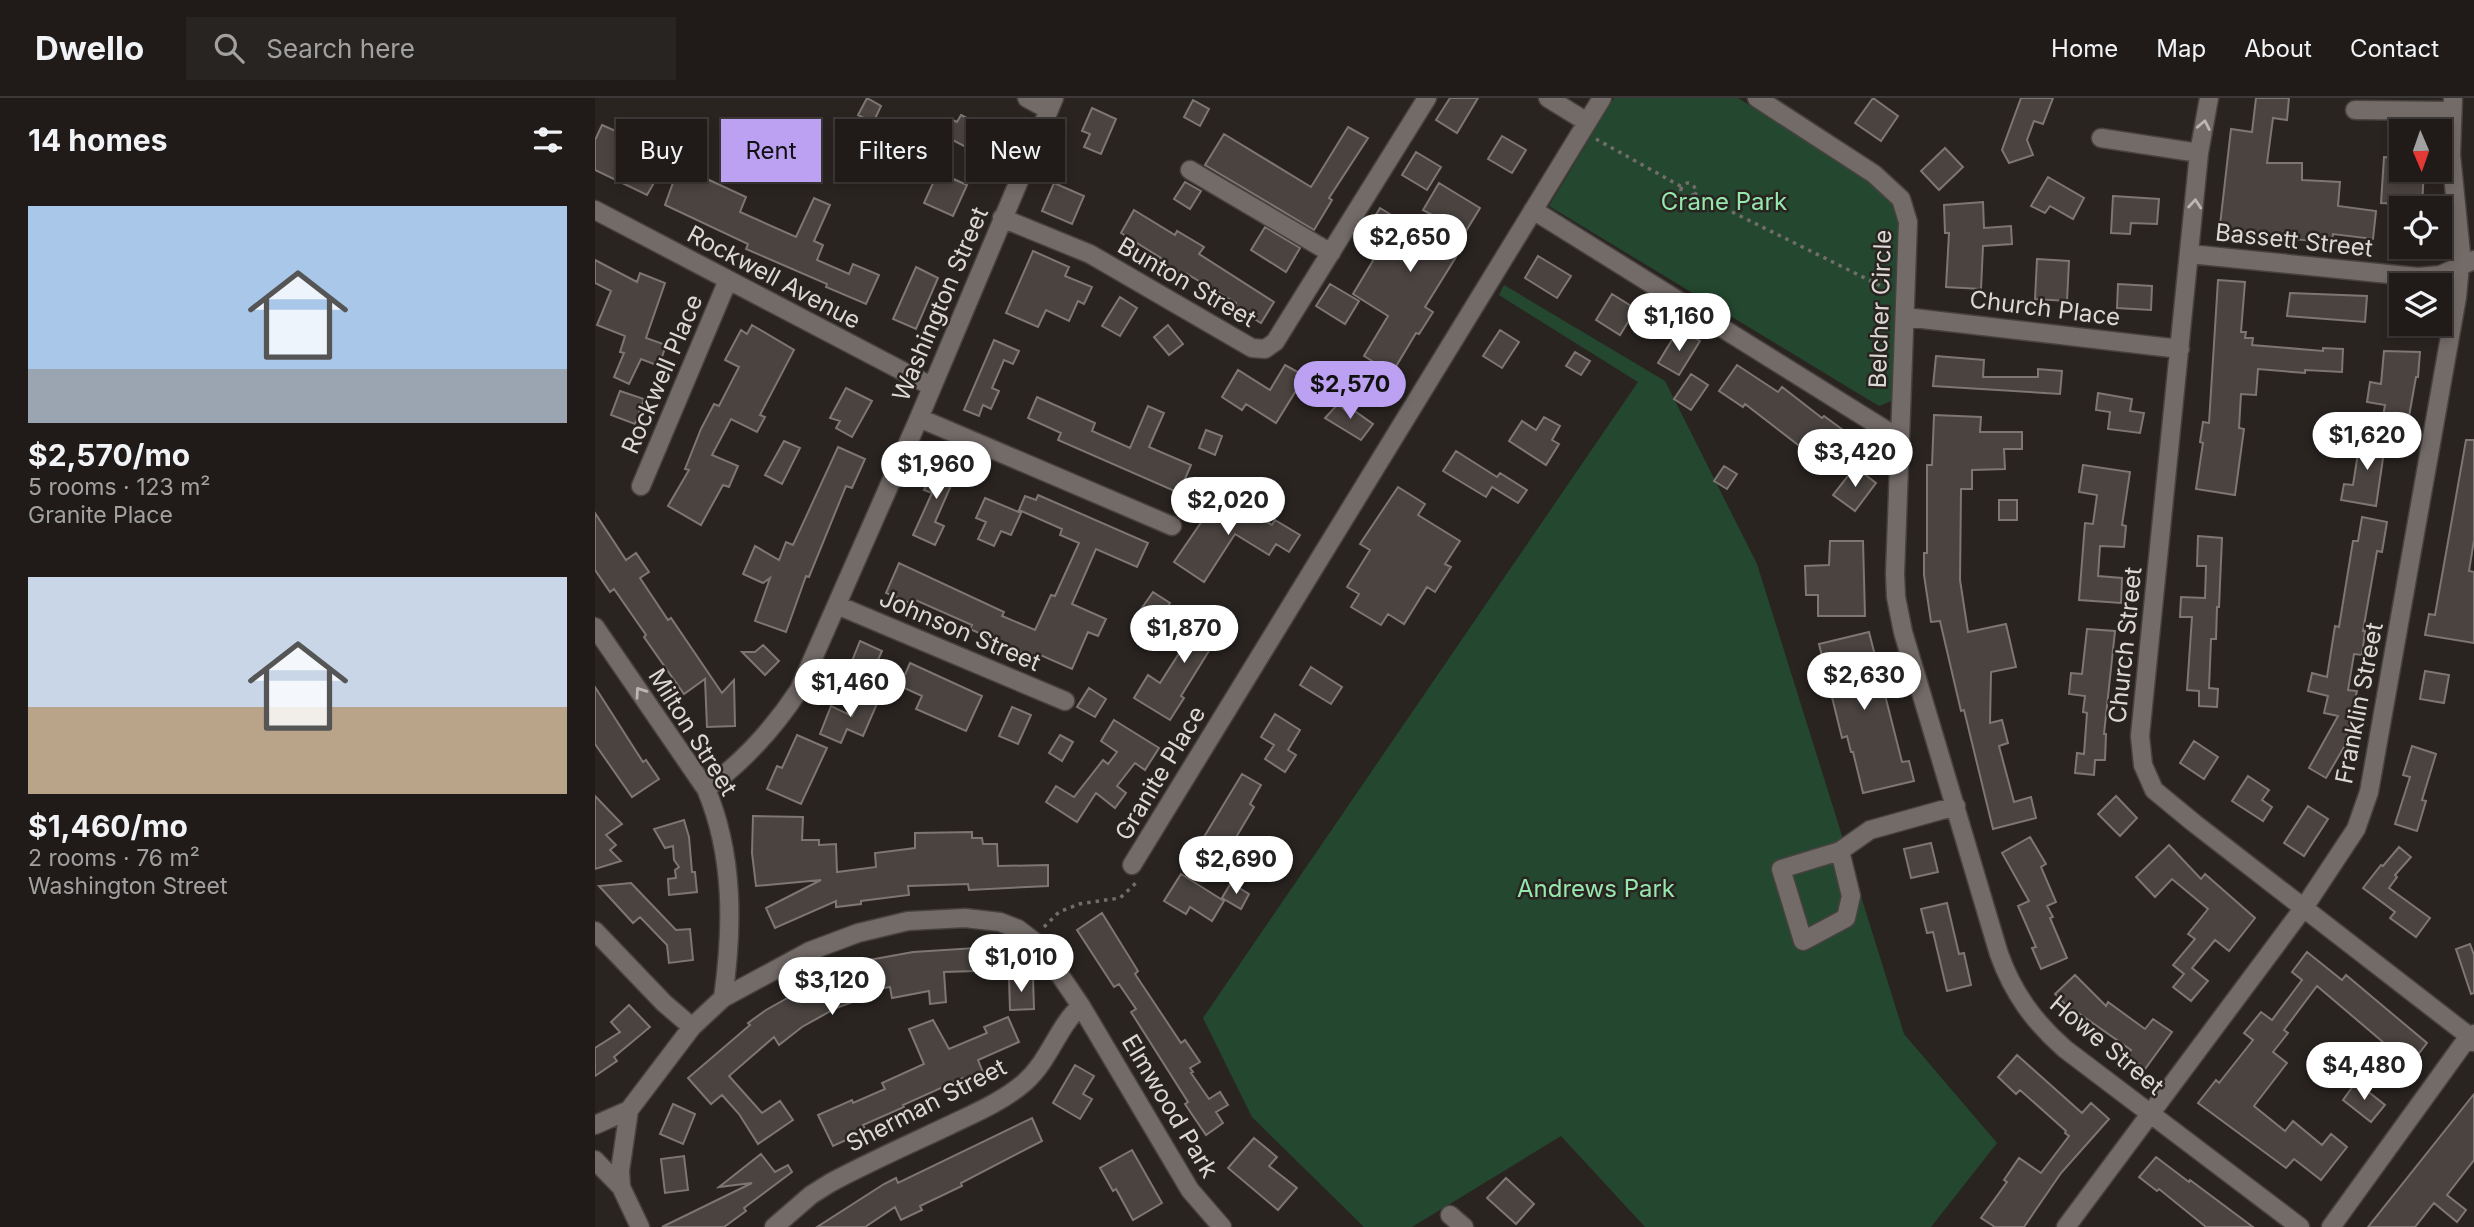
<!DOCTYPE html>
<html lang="en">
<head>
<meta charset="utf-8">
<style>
  body { margin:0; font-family:Inter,sans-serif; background:#282422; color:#f1f3f6; height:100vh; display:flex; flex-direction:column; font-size:26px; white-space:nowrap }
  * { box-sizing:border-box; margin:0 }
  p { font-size:23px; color:#a2a1a2 }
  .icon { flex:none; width:38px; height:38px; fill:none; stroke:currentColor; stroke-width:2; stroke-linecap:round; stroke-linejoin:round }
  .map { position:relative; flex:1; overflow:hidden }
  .panel { display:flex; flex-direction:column; background:#201b19; width:595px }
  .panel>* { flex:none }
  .guide { position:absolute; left:21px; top:21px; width:665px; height:63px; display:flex; gap:14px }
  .needle { width:46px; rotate:178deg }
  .controls { position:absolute; left:1794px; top:21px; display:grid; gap:14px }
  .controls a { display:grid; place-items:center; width:63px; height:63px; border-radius:0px; background:#201b19; box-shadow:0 4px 10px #0003,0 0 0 2px #3d3938; font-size:35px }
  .price { position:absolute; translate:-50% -60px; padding:0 16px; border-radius:24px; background:#fff; color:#222; font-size:23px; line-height:46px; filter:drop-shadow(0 2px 4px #0008) }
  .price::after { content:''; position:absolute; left:50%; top:42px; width:21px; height:16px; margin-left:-10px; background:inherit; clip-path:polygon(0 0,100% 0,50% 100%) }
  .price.on { background:#bca0f2; color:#111 }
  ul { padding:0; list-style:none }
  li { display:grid; align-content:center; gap:14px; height:371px; padding:0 28px }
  li span { display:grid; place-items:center; height:217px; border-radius:0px; color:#555 }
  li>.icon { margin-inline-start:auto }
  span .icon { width:126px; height:126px; fill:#fffc; stroke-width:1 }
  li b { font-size:30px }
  h2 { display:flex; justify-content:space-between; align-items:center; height:84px; padding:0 28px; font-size:30px }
  .chip { padding:0 24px; border-radius:0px; background:#201b19; box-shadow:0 4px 10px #0003,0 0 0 2px #3d3938; font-size:24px; line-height:63px }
  .chip.on { background:#bca0f2; color:#111 }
  header { display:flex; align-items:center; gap:42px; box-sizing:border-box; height:98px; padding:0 35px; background:#201b19; border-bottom:2px solid #3d3938 }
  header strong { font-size:33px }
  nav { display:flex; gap:38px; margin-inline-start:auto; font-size:24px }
  .search { width:490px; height:63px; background:#282422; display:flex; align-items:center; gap:18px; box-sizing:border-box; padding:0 24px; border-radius:0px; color:#a2a1a2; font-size:26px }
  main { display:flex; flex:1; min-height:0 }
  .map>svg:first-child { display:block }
  .green { fill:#24482f }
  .building { fill:#4a4340; stroke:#7d7672; stroke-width:2 }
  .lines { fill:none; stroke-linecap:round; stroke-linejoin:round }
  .minor-casing { stroke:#47423f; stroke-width:21 }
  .path { stroke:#726d6a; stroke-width:3.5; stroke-dasharray:3.5 5; stroke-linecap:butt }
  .minor { stroke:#736b68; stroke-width:18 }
  .oneway { stroke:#bcb7b5 }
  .labels { text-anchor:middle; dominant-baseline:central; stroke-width:5; stroke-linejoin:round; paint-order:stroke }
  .park-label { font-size:24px; fill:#94e8ad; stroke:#2a2421 }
  .street-label { font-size:24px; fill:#dcd8d6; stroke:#2a2421 }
</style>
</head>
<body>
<header>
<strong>Dwello</strong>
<div class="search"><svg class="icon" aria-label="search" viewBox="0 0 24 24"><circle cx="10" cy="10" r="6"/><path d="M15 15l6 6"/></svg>Search here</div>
<nav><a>Home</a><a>Map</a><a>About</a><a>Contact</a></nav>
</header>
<main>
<section class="panel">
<h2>14 homes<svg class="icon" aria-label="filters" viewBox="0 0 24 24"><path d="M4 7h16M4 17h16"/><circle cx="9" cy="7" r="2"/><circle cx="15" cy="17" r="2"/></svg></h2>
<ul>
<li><span style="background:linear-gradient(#a9c7e8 75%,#9aa5b1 0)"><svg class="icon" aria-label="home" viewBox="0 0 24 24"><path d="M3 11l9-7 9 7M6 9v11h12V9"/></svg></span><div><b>$2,570/mo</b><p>5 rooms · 123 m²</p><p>Granite Place</p></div></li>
<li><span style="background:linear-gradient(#c9d6e8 60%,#b9a48a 0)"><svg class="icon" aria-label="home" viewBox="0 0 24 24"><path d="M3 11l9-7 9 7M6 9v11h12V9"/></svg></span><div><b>$1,460/mo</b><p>2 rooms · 76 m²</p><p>Washington Street</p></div></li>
</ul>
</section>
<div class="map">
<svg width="1879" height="1129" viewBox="0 0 1879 1129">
  <rect width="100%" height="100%" fill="#2a2421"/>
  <!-- green -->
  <path class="green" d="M1019 0H1143L1297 96 1307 122 1296 303 1284 308 954 108Z
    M909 187 1070 283 1162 466 1309 936 1402 1045 1336 1129H1050L966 1038 817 1129H769L657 1019 608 920 1043 284 904 197Z"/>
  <!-- building -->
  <path class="building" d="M272 0 286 8 278 25 263 17Z
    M855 0H883L862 35 841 22Z
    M1278 0 1303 18 1286 43 1260 25Z
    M1426 0H1458L1448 26 1439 23 1432 42 1438 57 1414 65 1407 52Z
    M1661 0H1694L1692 22 1678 20 1672 65H1707V82L1745 84 1743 108 1781 113 1778 141 1738 136 1737 145 1699 141V144L1624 136 1636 31 1657 34Z
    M598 2 614 11 605 28 589 19Z
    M497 10 521 21 506 56 489 49 495 36 487 33Z
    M366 17 398 34 386 57 350 38 358 22 362 24Z
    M7 27 32 38 23 57 64 76 52 97 0 72V42Z
    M753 29 773 40 734 100 737 102 719 132 610 67 629 36 716 89Z
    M286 31 301 39 286 69 270 60Z
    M907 38 931 52 917 75 893 61Z
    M1350 50 1368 69 1344 92 1326 73Z
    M821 54 846 69 832 92 807 77Z
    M1789 59 1806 60V72H1829L1827 107 1786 105Z
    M84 68 151 99 145 114 201 139 219 100 235 107 219 143 228 147 222 162 254 176 258 166 284 177 271 206 231 189 232 186 151 151 153 146 70 107Z
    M343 74 372 87 358 118 329 105Z
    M1453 79 1489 100 1478 121 1455 108 1450 115 1436 108Z
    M590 84 606 93 595 111 579 101Z
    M459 85 489 98 477 126 447 113Z
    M844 85 885 110 857 156 861 159 830 209 838 214 824 236 821 235 797 275 769 258 793 218 758 196 785 151 780 148 786 140 772 131 785 110 813 127 805 140 834 159 854 126 828 112Z
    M1518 98 1564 101 1562 126 1536 125 1535 136 1516 135Z
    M1388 104 1389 130 1416 128 1417 146 1388 148 1386 191 1351 189 1354 135H1350L1349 107Z
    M539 112 580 137 582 133 609 149 604 156 679 204 666 225 639 208 641 205 592 176 591 179 564 162 566 160 526 135Z
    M670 129 705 150 691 174 656 152Z
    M438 153 474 169 470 178 497 189 489 206 483 203 474 223 451 212 443 229 411 215Z
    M943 158 976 178 962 200 930 180Z
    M1442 161 1474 163 1472 203 1440 201Z
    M0 162 42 184 45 175 70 185 51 240 71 247 64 268 46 261 34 286 19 279 29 255 25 254 30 238 2 227 16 193 0 185Z
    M321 169 343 180 321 231 298 221Z
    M1623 182 1650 184 1646 234H1651L1650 240H1658L1657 247 1728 253V250L1748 251 1747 274 1710 272V275L1663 271 1661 297 1646 296 1644 330 1649 331 1640 397 1601 391 1608 345 1605 344 1608 324 1614 325Z
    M735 186 764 203 750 226 721 208Z
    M1523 186 1557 188 1556 212 1522 210Z
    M1695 195 1772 198 1770 224 1692 218Z
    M1017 196 1041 211 1025 237 1001 222Z
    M525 199 542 210 525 238 507 228Z
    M157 227 199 252 165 317 170 319 162 334 136 321 117 357 143 368 134 389 128 387 106 427 73 408 94 372 90 371 106 331 119 306 124 308 144 269 130 262 146 232 152 236Z
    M573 227 588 246 574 257 559 239Z
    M905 232 924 244 907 270 888 258Z
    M1092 235 1105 243 1084 277 1063 265 1080 237 1087 242Z
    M399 242 424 253 418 266 409 262 397 290 404 293 396 311 388 307 384 318 369 312Z
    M1789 253 1825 254 1823 279H1821L1813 324 1788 319 1790 307 1772 304 1775 284 1786 286Z
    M980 254 995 263 986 277 971 268Z
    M1341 258 1389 262 1388 279H1443V271L1467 273 1465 296 1338 288Z
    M690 267 710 278 681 325 651 306 647 312 627 299 643 272 675 292Z
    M1142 267 1183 294 1187 289 1227 320 1229 318 1248 332 1224 363 1150 306 1148 309 1124 293Z
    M1096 276 1113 287 1096 312 1079 301Z
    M251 290 277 303 257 339 241 330 245 323 235 320Z
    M25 293 49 301 40 326 16 317Z
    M1503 295 1537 301 1535 313 1549 315 1545 335 1513 331 1515 314 1501 312Z
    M442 299 500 325 497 333 535 350 553 308 569 315 554 349 596 367 584 395 463 342 466 335 433 320Z
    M743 306 751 313 754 309 778 326 766 342 730 320Z
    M1339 317 1386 319 1385 334H1427V351H1409L1410 371 1377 372V391H1366L1365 482 1373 534 1411 526 1421 569 1396 574 1395 625 1407 622 1413 645 1404 648 1419 704 1436 699 1441 720 1398 731 1369 612 1366 613 1345 523 1336 524 1329 477V455H1332V367H1337Z
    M949 319 965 328 957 342 964 346 951 367 914 343 927 323 941 332Z
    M611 332 627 338 620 357 604 350Z
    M1766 336 1791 340 1781 408 1746 402 1749 386 1758 387Z
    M1871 342H1879V442L1874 473 1879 474V545L1830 537 1834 516 1840 517Z
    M189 343 205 350 187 386 170 377Z
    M243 349 270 361 257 390 251 388 214 479 211 478 191 534 160 523 175 480 168 485 148 476 160 448 184 462 191 444 198 447Z
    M861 353 902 379 905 375 932 392 923 405 897 389 891 399 848 373Z
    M352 361 365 367 340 424 349 428 340 447 318 437 337 395 329 392 342 364 350 367Z
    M1488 367 1535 374 1527 427 1531 428 1529 449 1505 448 1503 478 1527 480 1526 505 1484 502 1490 425 1498 426 1502 397 1484 394Z
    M1129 368 1142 376 1132 391 1119 383Z
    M1260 369 1281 385 1260 413 1238 397Z
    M803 389 830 406 823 417 865 443 850 466 856 469 840 494 832 489 809 526 793 516 786 527 756 509 764 496 752 489 775 452 765 446Z
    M607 396 646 421 652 412 677 427 680 422 705 437 694 454 681 446 674 457 640 436 609 484 579 464 607 423 595 415Z
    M443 397 553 445 542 469 501 451 477 506 511 521 503 538 493 534 477 571 441 555 439 560 375 531 377 527 316 500 314 505 291 495 304 465 409 514 407 518 440 532 456 497 460 498 484 445 465 437 467 431 424 412 430 398 441 402Z
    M390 400 426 415 416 437 406 433 399 448 383 441 391 424 381 420Z
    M1404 402H1422V422H1404Z
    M0 415 31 462 41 455 54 474 45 480 73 522 76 520 127 595 139 582 140 628 112 629 110 581 89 596 49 539 51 537 19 491 15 494 0 472Z
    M1767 419 1792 424 1787 454 1782 453 1768 533H1770L1767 557 1759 556 1753 592 1762 593 1749 649 1731 680 1714 670 1743 618 1729 615 1733 598 1713 593 1717 575 1732 579 1740 528 1744 529 1758 443H1763Z
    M1603 438 1627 440 1624 509H1622L1621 541H1616L1614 590 1623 591 1622 609 1604 608V593L1592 592 1597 519H1585L1586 499 1610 500 1611 468H1602Z
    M1235 443H1268L1270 518H1223V497H1211L1210 468 1234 467Z
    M558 494 575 505 562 523 544 514Z
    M602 509 636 529 622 551 617 548 586 598 589 600 575 622 539 600 553 577 565 585 597 535 589 530Z
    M1492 531 1520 533 1509 636H1511L1510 662H1500L1499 677 1480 675 1482 655 1489 656 1492 615 1488 614 1490 598 1474 596 1476 575 1487 576Z
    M1274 534 1307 664 1314 663 1319 683 1268 695 1258 654H1256L1252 638 1247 640 1224 546Z
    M265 543 287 553 274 582 253 573Z
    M168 547 184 563 170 577 147 554H160Z
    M315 565 387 598 371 633 321 611 327 598 305 588Z
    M716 569 747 589 736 606 705 587Z
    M1830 573 1854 577 1849 605 1825 601Z
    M0 589 48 664 51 662 64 681 37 699 0 646Z
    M494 590 511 601 500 619 482 609Z
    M268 594 284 601 268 638 252 631 246 645 225 636 236 608 257 618Z
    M417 609 436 617 423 646 404 638Z
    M680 616 705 632 693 652 701 657 690 674 670 661 679 647 666 639Z
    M519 622 564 650 550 672 540 665 522 688 531 695 520 710 501 695 482 724 451 704 461 688 479 699 508 662 513 666 522 654 506 643Z
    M202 637 232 650 206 706 172 691 182 668 187 670Z
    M465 637 478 644 467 663 454 655Z
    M1599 643 1623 659 1609 681 1585 665Z
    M1817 648 1841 656 1827 702 1831 703 1822 733 1800 726 1815 679 1808 677Z
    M647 676 666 687 655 706 659 709 630 758 606 744Z
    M1653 678 1674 692 1667 702 1677 709 1668 723 1637 703Z
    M0 698 27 726 11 737 21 747 15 752 26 763 0 771Z
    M1521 698 1542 720 1525 738 1503 716Z
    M1713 708 1733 721 1709 758 1689 745Z
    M158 718 208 719 207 742H224V747L241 746 242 774 281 769 280 755 320 750V735L377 734V740H387L388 746H402L403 768 453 767V788L374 792 373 786 313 788 314 797 266 803V806L241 809V803L180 830 171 810 226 782 161 788 157 755Z
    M89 722 94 739 97 774H100L102 794 74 797 73 781 81 780 80 772 84 769 79 762 78 748 70 750 59 731Z
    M1435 739 1451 766 1446 769 1461 804 1452 808 1458 819 1455 820 1472 860 1446 871 1437 850 1441 849 1423 808 1434 803 1407 755Z
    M1336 745 1343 774 1316 780 1309 751Z
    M1574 747 1606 781 1610 776 1660 820 1634 853 1620 842 1597 870 1613 883 1596 903 1578 889 1589 876 1578 867 1600 841 1593 836 1613 811 1577 781 1560 799 1541 779Z
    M1804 749 1816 759 1800 777 1802 779 1794 790 1835 820 1821 839 1795 820 1800 814 1768 790 1786 767 1788 768Z
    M586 776 629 803 617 823 595 809 591 816 569 803Z
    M36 785 81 832 95 831 98 862 74 865 72 847 45 819 38 825 4 788Z
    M636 785 654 796 646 811 627 800Z
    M1352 805 1364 856 1369 855 1376 887 1352 893 1338 834 1332 835 1326 811Z
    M507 815 543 873 540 876 586 945 590 942 605 964 595 970 598 974 596 975 614 1001 625 994 633 1007 621 1014 628 1025 611 1037 590 1006 593 1004 536 914 541 911 524 886 519 889 482 832Z
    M1875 846 1879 857V895L1876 896 1861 851Z
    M412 848 413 872 349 874 351 904 335 906 334 893 297 900 295 889 258 895 261 903 241 910 207 929 184 947 179 939 134 978 167 1015 185 1003 198 1022 163 1046 144 1016 127 997 116 1006 93 980 155 927 153 925 171 912 228 880V878L263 864 318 854Z
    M1712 854 1747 882 1751 877 1832 945 1815 967 1722 888 1689 932 1693 935 1678 954 1692 965 1659 1008 1690 1033 1698 1023 1727 1047 1736 1036 1752 1049 1726 1082 1699 1061 1691 1070 1603 1005 1621 982 1624 985 1658 942 1649 935 1666 914 1677 922 1707 882 1697 874Z
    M1480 877 1511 908 1513 904 1550 931 1558 921 1577 934 1550 971 1532 957 1536 952 1482 914 1480 916 1460 896Z
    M438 879 439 911 415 912 414 880Z
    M34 907 55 929 19 959 22 963 0 978V950L25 934 16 924Z
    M413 919 424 944 383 962 389 977 370 986 368 980 308 1007 309 1009 268 1027 271 1033 238 1048 223 1017 257 1002 258 1005 290 991 287 985 329 966 314 931 338 922 354 951 392 935 389 929Z
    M1422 957 1487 1015 1496 1005 1514 1021 1466 1075 1429 1129H1400L1386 1120 1412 1084 1409 1082 1424 1060 1446 1075 1474 1038 1470 1035 1471 1033 1425 992 1421 996 1403 979Z
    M480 967 499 978 488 996 497 1001 485 1021 458 1005Z
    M1761 984 1790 1007 1776 1024 1748 1002Z
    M1879 996V1062L1852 1097 1871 1112 1862 1124 1839 1105 1820 1129H1773Z
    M78 1006 100 1016 88 1046 65 1036Z
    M437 1020 447 1043 366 1085 367 1088 325 1108 327 1112 306 1122 300 1109 270 1129H222L289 1086 301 1080 303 1085Z
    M659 1040 682 1059 674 1068 702 1090 683 1112 633 1070Z
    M537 1052 567 1105 538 1122 521 1091 518 1093 505 1070Z
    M166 1056 180 1074 193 1067 197 1074 149 1110 151 1113 129 1129H67L157 1085 124 1089Z
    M89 1058 93 1092 70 1095 66 1061Z
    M1561 1059 1594 1084 1595 1082 1658 1129H1611L1564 1091 1562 1093 1544 1079Z
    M911 1080 939 1106 921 1126 892 1100Z"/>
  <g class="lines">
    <!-- minor casing -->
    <g class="minor-casing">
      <path id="minor" d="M432 0 454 12
        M953 0 992 24
        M1162 0 1279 76 1306 101 1313 124 1300 476 1301 499 1308 534 1404 856C1418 895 1439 924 1470 951L1705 1129
        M1614 0 1604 55 1545 638 1548 667 1559 692 1599 725 1874 938 1879 944
        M1760 12 1857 13
        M1506 40 1604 55
        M595 72 736 155
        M0 112 336 288
        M938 112 1305 341
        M407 120 495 156 657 250 670 251 680 244 832 0
        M1595 156 1823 179 1845 177 1879 162
        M1310 219 1585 251
        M324 320 577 428
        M46 388 133 182
        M242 507 470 603
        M0 529 111 691C139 757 138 830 128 900
        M111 691C148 664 179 630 204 592L324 320 459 0
        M1245 753 1256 798 1251 820 1208 843 1186 771 1245 753 1275 732 1361 708
        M537 767 1007 0
        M0 833 69 905 97 929
        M0 1027 34 1012
        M0 1062 26 1089 45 1129
        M26 1089 25 1073 34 1012 97 929 128 900 215 853 263 835 313 823 370 820 405 824 423 831 440 844 452 858 486 908 595 1092 627 1129
        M855 1117 869 1129
        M179 1129 216 1097 235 1085C274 1064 315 1046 355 1027 380 1015 408 1003 429 985 456 961 462 929 486 908
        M1471 1129 1710 808 1761 731 1774 694 1862 199 1866 156 1856 57 1858 0
        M1736 1129 1874 938 1879 936"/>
    </g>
    <!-- path -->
    <path class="path" d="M1001 41 1087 89
      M1086 92a7 7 0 1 1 14 0a7 7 0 1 1-14 0Z
      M1099 95 1294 192
      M449 829 464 814 484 806 525 800 542 784"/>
    <!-- minor -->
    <use href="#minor" class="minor"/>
  </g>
  <!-- one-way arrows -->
  <defs><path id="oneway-chevron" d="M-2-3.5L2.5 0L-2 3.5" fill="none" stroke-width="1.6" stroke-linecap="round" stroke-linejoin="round" transform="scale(1.75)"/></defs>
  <g class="oneway">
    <use href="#oneway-chevron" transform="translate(1609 27) rotate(-79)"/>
    <use href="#oneway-chevron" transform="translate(1600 106) rotate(-85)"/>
    <use href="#oneway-chevron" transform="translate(45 594) rotate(-125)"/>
  </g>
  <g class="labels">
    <!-- park labels -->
    <g class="park-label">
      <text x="1129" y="103">Crane Park</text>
      <text x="1001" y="790">Andrews Park</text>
    </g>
    <!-- street labels -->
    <g class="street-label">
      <text transform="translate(1699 142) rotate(6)">Bassett Street</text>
      <text transform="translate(179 179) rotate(28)">Rockwell Avenue</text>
      <text transform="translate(592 184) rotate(30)">Bunton Street</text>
      <text transform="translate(345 206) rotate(-67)">Washington Street</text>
      <text transform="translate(1450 210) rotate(7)">Church Place</text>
      <text transform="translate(1285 211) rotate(-88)">Belcher Circle</text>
      <text transform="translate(67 276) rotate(-67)">Rockwell Place</text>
      <text transform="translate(365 532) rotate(23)">Johnson Street</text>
      <text transform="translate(1530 547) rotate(-84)">Church Street</text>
      <text transform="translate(1764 605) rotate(-79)">Franklin Street</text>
      <text transform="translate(98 634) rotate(58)">Milton Street</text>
      <text transform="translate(565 675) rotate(-59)">Granite Place</text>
      <text transform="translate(1512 947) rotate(40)">Howe Street</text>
      <text transform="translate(331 1007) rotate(-27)">Sherman Street</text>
      <text transform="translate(575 1008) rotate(59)">Elmwood Park</text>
    </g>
  </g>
</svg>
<div class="controls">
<a><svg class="needle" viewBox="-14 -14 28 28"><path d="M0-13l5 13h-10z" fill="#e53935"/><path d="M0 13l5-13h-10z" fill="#a2a1a2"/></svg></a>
<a><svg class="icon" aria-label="locate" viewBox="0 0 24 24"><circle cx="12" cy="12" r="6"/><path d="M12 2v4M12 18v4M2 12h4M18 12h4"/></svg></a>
<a><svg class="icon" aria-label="layers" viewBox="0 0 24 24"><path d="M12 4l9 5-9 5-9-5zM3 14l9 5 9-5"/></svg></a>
</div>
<b class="price" style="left:815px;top:176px">$2,650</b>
<b class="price" style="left:1084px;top:255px">$1,160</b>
<b class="price on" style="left:755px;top:323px">$2,570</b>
<b class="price" style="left:1772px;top:374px">$1,620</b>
<b class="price" style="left:1260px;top:391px">$3,420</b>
<b class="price" style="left:341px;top:403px">$1,960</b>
<b class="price" style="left:633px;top:439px">$2,020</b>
<b class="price" style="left:589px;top:567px">$1,870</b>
<b class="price" style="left:1269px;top:614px">$2,630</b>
<b class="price" style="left:255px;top:621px">$1,460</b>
<b class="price" style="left:641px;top:798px">$2,690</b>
<b class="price" style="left:426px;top:896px">$1,010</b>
<b class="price" style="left:237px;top:919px">$3,120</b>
<b class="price" style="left:1769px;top:1004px">$4,480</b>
<div class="guide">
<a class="chip">Buy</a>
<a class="chip on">Rent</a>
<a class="chip">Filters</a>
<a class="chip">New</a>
</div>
</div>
</main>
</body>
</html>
